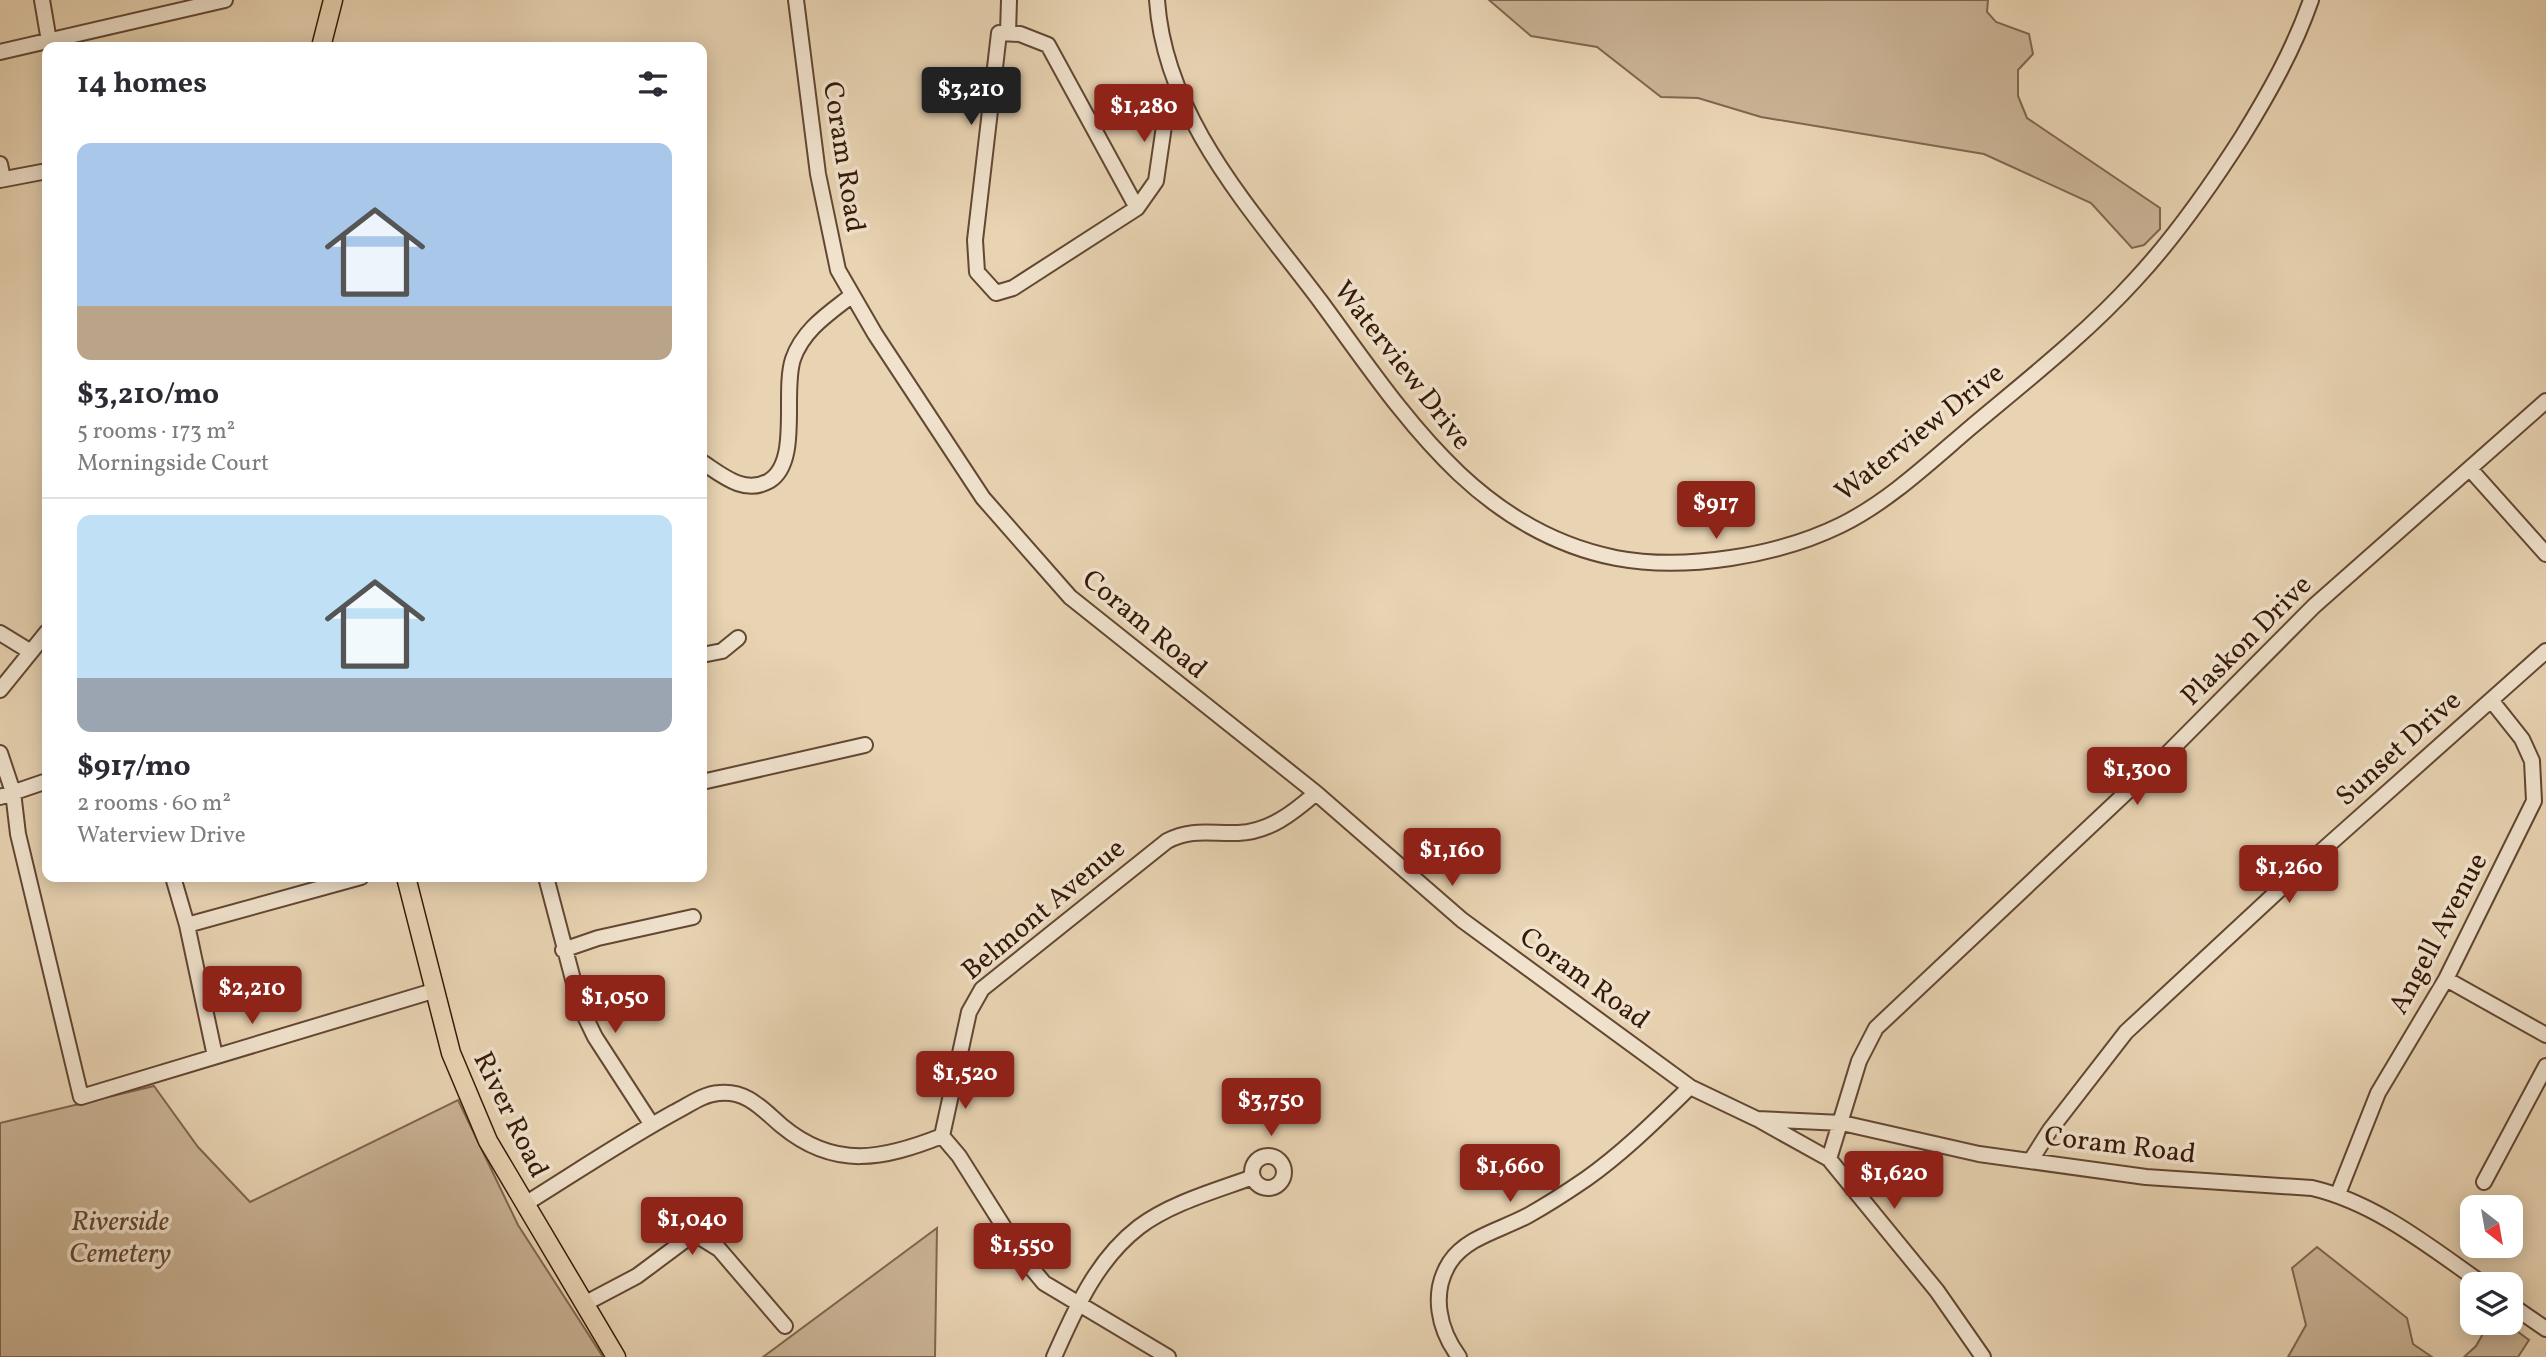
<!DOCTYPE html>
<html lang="en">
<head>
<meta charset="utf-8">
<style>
  body { margin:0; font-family:Vollkorn,serif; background:#f2f2f3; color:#2b2b33; height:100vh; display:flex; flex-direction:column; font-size:26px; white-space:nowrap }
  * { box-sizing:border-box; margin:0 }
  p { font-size:23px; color:#7c7c81 }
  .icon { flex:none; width:38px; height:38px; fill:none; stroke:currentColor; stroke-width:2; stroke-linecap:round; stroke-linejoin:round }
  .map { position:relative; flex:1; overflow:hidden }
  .panel { position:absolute; left:42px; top:42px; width:665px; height:840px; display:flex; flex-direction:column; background:#fff; border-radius:14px; box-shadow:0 4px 18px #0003 }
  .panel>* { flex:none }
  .needle { width:46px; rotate:149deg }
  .controls { position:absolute; left:2460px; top:1195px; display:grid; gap:14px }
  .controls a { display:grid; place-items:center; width:63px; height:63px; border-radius:14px; background:#fff; box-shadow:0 4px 18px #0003; font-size:35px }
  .price { position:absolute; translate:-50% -60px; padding:0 16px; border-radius:7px; background:#8f2418; color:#fff; font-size:23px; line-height:46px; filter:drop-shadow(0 2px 4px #0008) }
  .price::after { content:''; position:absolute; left:50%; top:42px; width:21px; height:16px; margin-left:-10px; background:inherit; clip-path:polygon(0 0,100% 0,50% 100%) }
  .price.on { background:#222; color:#fff }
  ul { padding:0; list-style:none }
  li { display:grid; align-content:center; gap:14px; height:371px; padding:0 35px }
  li+li { border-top:2px solid #e1e1e2 }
  li span { display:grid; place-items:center; height:217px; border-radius:14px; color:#555 }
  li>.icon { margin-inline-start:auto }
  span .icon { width:126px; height:126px; fill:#fffc; stroke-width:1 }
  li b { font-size:30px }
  h2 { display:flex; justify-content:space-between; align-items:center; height:84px; padding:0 35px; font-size:30px }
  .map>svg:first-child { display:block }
  .green { fill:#cab395; stroke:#80664e; stroke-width:2 }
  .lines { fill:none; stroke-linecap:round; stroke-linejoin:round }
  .minor-casing { stroke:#624732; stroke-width:18 }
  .major-casing { stroke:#351807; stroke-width:21 }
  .minor { stroke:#f0e2cd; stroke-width:14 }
  .major { stroke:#e8d3b2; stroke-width:18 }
  .labels { text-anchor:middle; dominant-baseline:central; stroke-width:7; stroke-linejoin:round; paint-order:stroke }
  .street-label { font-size:28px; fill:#351807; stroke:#f0e2cd }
  .park-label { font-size:28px; font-style:italic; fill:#624632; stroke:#f0e2cd }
</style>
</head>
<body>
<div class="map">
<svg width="2546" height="1357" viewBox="0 0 2546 1357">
  <rect width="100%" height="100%" fill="#e8d3b2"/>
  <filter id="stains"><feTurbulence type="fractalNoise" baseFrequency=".00286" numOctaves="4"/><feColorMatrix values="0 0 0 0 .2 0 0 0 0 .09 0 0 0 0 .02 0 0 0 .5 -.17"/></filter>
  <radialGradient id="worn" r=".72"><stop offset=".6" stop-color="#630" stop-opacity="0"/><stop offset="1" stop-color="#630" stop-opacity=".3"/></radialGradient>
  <!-- green -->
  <path class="green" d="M1489 0H1988L1987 12 1996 22 2029 34 2033 54 2018 70V96L2027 118 2160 208V229L2144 245 2132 248 2091 203 1984 154 1761 117 1698 98 1661 97 1597 47 1531 36Z
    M154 1086 198 1147 250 1202 458 1100 518 1225 603 1357H0V1123Z
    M937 1228 935 1357H763Z
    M2317 1247 2407 1318 2413 1344 2432 1357H2288L2306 1325 2292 1268Z
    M2489 1323H2506L2529 1340 2518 1357H2464L2476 1346Z"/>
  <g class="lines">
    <!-- minor casing -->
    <g class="minor-casing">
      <path id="minor" d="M42 0 49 41
        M796 0 818 174 838 270 875 334 983 498 1070 597 1316 793 1462 920 1690 1087 1757 1119 1842 1123 1979 1154 2146 1177 2312 1188C2376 1203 2430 1247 2483 1284
        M1157 0C1165 119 1253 211 1321 302 1400 409 1474 530 1616 558 1685 571 1778 556 1841 525 1888 502 1930 462 1970 428 2026 381 2086 334 2135 280 2176 236 2210 187 2242 137 2269 93 2294 49 2311 0
        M1008 33 1009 0
        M0 52 225 0
        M0 164 3 179
        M0 180 47 171
        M1137 208 1048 45 1020 34 999 33 975 240 977 272 996 293 1013 288 1137 208 1156 181 1164 126 1183 104
        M702 462C722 475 744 495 769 481 801 462 782 392 793 359 803 330 828 314 851 296
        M2470 469 2546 554
        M0 633 31 652
        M702 655 722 651 738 638
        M0 690 47 632
        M0 753 13 792 18 834 81 1097 433 991
        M702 782 865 745
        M0 797 47 781
        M173 877 187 925 215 1056
        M546 877 580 1006 595 1037 652 1125
        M187 925 361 877
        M563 950 598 938 693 917
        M2446 979 2546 1035
        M1759 1120 1829 1159 1937 1291 1983 1357
        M942 1136 959 1156 1024 1259 1044 1283 1168 1357
        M1252 1172a16 16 0 1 1 32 0a16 16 0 1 1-32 0Z
        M1829 1159 1859 1061 1876 1028 2165 756 2314 606 2546 401
        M2031 1160 2050 1130 2126 1032 2307 864 2546 651
        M2484 1182 2546 1066
        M2338 1194 2378 1093 2446 979 2534 801 2532 761 2522 739 2491 700
        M525 1204C575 1173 624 1140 675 1112 689 1105 703 1094 719 1093 747 1090 762 1109 782 1126 835 1170 884 1159 942 1136L969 1012 982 989 1167 841C1192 828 1211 834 1238 833 1269 832 1293 813 1316 793
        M584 1304 637 1276 688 1238 698 1236 719 1249 785 1326
        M2511 1305 2546 1329
        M1054 1357C1075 1310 1096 1260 1139 1227 1171 1203 1215 1191 1253 1177
        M1459 1357C1439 1330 1430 1293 1450 1262 1467 1237 1501 1230 1527 1216 1547 1205 1567 1192 1586 1179 1624 1152 1656 1120 1690 1087"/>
    </g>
    <!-- major casing -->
    <g class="major-casing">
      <path id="major" d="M321 47 333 0
        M406 877 451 1053 488 1141 616 1357"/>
    </g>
    <!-- minor -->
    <use href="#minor" class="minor"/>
    <!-- major -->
    <use href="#major" class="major"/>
  </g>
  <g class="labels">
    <!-- street labels -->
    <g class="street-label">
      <text transform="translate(843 157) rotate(81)">Coram Road</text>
      <text transform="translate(1402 366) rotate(52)">Waterview Drive</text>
      <text transform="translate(1920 433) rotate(-38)">Waterview Drive</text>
      <text transform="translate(1144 625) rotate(40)">Coram Road</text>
      <text transform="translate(2247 641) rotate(-45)">Plaskon Drive</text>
      <text transform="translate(2399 749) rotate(-42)">Sunset Drive</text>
      <text transform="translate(1044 910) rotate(-40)">Belmont Avenue</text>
      <text transform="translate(2439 934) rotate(-62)">Angell Avenue</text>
      <text transform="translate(1584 979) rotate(36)">Coram Road</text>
      <text transform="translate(510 1115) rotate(64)">River Road</text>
      <text transform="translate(2120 1146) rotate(7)">Coram Road</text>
    </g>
    <!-- park labels -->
    <g class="park-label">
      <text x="120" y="1222">Riverside<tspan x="120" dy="32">Cemetery</tspan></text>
    </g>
  </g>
  <rect width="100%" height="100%" filter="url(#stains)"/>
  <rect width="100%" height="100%" fill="url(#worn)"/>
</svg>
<div class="controls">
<a><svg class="needle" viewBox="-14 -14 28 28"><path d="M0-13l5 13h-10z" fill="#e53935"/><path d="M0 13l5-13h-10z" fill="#7c7c81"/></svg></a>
<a><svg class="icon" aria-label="layers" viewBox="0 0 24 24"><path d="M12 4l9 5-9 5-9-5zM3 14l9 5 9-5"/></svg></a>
</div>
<b class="price on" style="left:971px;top:127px">$3,210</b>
<b class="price" style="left:1144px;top:144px">$1,280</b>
<b class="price" style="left:1716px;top:541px">$917</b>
<b class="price" style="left:2137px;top:807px">$1,300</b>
<b class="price" style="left:1452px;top:888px">$1,160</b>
<b class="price" style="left:2289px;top:905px">$1,260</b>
<b class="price" style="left:252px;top:1026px">$2,210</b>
<b class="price" style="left:615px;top:1035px">$1,050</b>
<b class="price" style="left:965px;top:1111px">$1,520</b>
<b class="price" style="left:1271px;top:1138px">$3,750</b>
<b class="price" style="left:1510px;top:1204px">$1,660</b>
<b class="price" style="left:1894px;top:1211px">$1,620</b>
<b class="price" style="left:692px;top:1257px">$1,040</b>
<b class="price" style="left:1022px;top:1283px">$1,550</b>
<section class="panel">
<h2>14 homes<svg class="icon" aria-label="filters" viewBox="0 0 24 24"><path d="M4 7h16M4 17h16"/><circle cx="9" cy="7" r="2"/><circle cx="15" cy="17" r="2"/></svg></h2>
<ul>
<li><span style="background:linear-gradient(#a9c7e8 75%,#b9a48a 0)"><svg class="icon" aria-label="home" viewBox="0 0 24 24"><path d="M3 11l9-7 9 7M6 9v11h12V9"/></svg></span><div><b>$3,210/mo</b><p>5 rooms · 173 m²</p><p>Morningside Court</p></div></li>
<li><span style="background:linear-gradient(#bfe0f5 75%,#9aa5b1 0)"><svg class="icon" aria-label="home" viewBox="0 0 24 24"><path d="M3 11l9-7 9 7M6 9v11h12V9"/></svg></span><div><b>$917/mo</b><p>2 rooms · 60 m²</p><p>Waterview Drive</p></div></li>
</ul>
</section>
</div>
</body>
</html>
